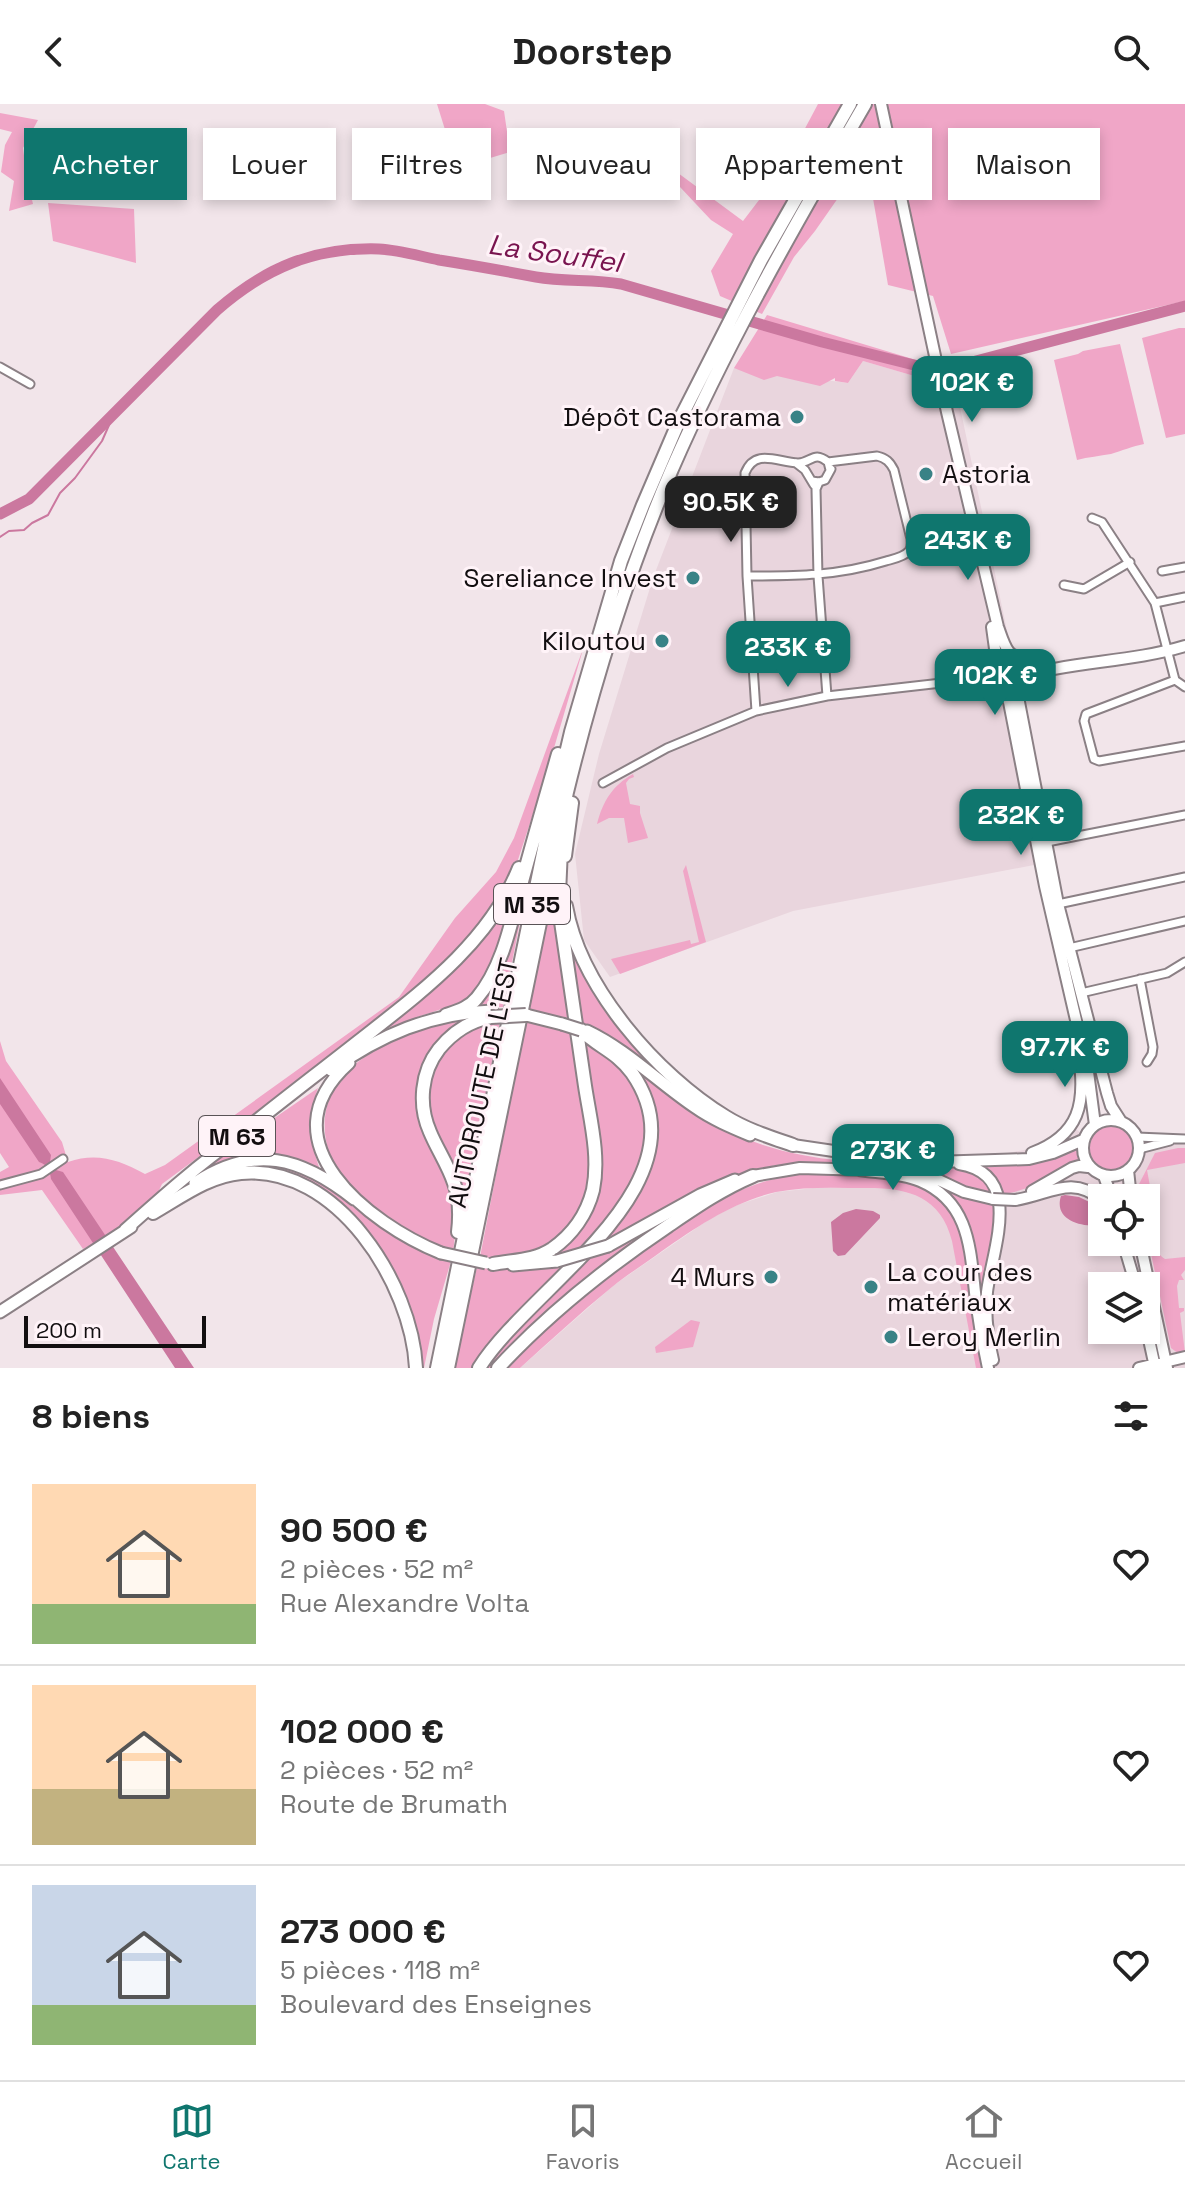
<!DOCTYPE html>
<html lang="fr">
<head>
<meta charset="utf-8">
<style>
  body { margin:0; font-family:"Space Grotesk",sans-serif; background:#f2f2f2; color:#222; height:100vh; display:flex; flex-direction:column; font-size:30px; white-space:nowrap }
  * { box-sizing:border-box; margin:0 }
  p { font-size:26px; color:#767676 }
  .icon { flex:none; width:44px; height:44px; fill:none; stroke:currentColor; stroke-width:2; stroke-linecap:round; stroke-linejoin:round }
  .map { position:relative; height:1264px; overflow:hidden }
  .drawer { display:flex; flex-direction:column; background:#fff; flex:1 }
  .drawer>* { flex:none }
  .hud { position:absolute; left:24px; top:24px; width:1138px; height:72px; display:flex; gap:16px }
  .buttons { position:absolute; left:1088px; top:1080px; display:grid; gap:16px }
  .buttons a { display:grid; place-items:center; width:72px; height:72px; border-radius:0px; background:#fff; box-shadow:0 4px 12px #0003; font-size:40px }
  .scale { position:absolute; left:24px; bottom:20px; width:182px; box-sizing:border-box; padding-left:8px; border:4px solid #120e10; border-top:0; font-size:22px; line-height:28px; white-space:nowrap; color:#120e10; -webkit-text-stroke:6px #fff3f8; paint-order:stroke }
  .price { position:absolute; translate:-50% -68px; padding:0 18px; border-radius:16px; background:#0f766e; color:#fff; font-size:26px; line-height:52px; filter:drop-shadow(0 2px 4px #0008) }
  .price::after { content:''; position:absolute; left:50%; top:48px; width:24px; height:18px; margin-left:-12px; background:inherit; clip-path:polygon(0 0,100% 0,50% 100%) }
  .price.current { background:#222; color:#fff }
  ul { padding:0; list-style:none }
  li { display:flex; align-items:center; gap:24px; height:200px; padding:0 32px }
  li+li { border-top:2px solid #e0e0e0 }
  li span { display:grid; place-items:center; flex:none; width:224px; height:160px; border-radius:0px; color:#555 }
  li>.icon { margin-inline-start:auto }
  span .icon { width:96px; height:96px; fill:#fffc; stroke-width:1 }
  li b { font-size:34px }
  h2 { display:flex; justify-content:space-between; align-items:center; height:96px; padding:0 32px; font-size:34px }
  .tag { padding:0 28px; border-radius:0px; background:#fff; box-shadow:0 4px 12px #0003; font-size:28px; line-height:72px }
  .tag.current { background:#0f766e; color:#fff }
  header { display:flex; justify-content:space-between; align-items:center; height:104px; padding:0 32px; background:#fff; font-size:36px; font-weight:600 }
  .dock { display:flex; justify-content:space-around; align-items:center; height:112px; border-top:2px solid #e0e0e0; background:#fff; font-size:22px; color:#767676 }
  .dock a { display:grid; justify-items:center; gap:4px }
  .dock .current { color:#0f766e }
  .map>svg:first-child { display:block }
  .built { fill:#e9d5dd; fill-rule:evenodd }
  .green { fill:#f0a6c7 }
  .water { fill:#cb789f }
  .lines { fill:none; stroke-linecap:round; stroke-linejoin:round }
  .stream { stroke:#cb789f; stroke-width:2 }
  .river { stroke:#cb789f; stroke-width:11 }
  .street-casing { stroke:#8b8085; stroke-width:11 }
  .secondary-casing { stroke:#8b8085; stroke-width:14 }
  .primary-casing { stroke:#8b8085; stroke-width:15 }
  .highway-casing { stroke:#8b8085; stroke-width:16 }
  .street { stroke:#fff; stroke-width:7 }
  .secondary { stroke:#fff; stroke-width:10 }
  .primary { stroke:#fff; stroke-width:11 }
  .highway { stroke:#fff; stroke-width:12 }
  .secondary-bridge-casing { stroke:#8b8085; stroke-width:14; stroke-linecap:butt }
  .primary-bridge-casing { stroke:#8b8085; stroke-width:15; stroke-linecap:butt }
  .highway-bridge-casing { stroke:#8b8085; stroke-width:16; stroke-linecap:butt }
  .secondary-bridge { stroke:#fff; stroke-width:10 }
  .primary-bridge { stroke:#fff; stroke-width:11 }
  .highway-bridge { stroke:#fff; stroke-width:12 }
  .poi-dot { fill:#398286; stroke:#fff3f8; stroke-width:3 }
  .labels { text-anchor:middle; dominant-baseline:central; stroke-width:6; stroke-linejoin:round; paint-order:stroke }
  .shield { fill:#fff3f8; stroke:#595356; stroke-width:2 }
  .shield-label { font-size:24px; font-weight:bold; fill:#120e10 }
  .poi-label { font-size:26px; fill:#120e10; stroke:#fff3f8; text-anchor:end }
  .street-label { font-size:26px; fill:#120e10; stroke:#fff3f8 }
  .water-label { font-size:28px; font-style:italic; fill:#79144f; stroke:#fff3f8 }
</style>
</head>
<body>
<header><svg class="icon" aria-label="back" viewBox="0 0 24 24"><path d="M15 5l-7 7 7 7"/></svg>Doorstep<svg class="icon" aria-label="search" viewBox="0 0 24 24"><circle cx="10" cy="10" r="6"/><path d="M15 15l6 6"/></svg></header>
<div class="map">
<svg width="1185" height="1264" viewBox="0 0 1185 1264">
  <rect width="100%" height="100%" fill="#f2e5ea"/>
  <!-- built -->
  <path class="built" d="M863 257 956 284 1018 579 1017 659 1034 761 793 807 610 873 584 836 575 750 599 650 653 474 734 264 848 279Z
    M1067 1019 1090 1035 1089 1046 1091 1054 1100 1064 1135 1044V1040L1152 1030H1185V1264H520L614 1181 711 1114 737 1101 777 1088 814 1084H861L855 1045 951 1052 1008 1049 1029 1045 1044 1039 1060 1028ZM1102 1094H1146V1138H1102ZM1102 1182H1146V1226H1102Z"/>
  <!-- green -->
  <path class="green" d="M437 0H485L504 7 510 48 457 64Z
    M818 0H1185V197L951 250 933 192 888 181 866 54 815 127 794 153 762 210 720 192 711 167 733 130 711 116 680 83 653 59 599 38 560 48H548L549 43 595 26 613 25 630 41 655 48 678 69 743 117 785 62Z
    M0 9 38 16 23 44 27 74 33 100 9 107 14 77 1 68 5 41 12 28 0 25Z
    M48 99 134 105 136 159 53 137Z
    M767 211 926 259 928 276 863 257 848 279 835 277V274L820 282 777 272 764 276 734 264Z
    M1179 224H1185V330L1166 334 1142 234Z
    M1120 240 1144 340C1133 342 1121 347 1111 350 1100 352 1088 353 1077 356L1054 256 1078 250 1083 247Z
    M584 542 549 661 515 765 507 782 479 822 427 877 284 990 162 1080 153 1099 111 1131 83 1145 42 1086 0 1091V1068L9 1063 0 1049V937L6 957 62 1038 68 1058C97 1048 119 1056 145 1070L165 1061 399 893 455 814 496 768 514 734Z
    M633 670 634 673 629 675 626 679 630 700 640 702V709L648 734 628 739 624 714H609L597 720C603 697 612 682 633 670Z
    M686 761 706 838 620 870 611 855 690 836 691 840 699 838 683 767Z
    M554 777 571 916 527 905Z
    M513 787C503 819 494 876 465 895 454 902 441 905 430 909 416 913 402 919 388 924L386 921Z
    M517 812 521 813 503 903 477 904Z
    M568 827 582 860 695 997 596 926 582 920Z
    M464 915 420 981C436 1034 463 1091 453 1147 436 1142 415 1136 401 1127 391 1120 382 1111 372 1104 366 1099 359 1094 353 1088 319 1052 312 998 352 963 383 936 424 922 464 915Z
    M500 916 465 1099H462L435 1033 425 999 433 960 464 926Z
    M526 916 574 930 590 1044V1082L577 1114 554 1139 536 1149 500 1154 480 1153Z
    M583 934 625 967 644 1001 648 1042 635 1084 582 1146 549 1154C572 1137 586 1121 596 1094Z
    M634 961C675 990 715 1025 763 1041 811 1057 871 1060 921 1062 935 1063 951 1059 964 1063 979 1068 986 1078 996 1090H978L925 1067 828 1059 776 1061 729 1073 629 1127 597 1141 618 1121 633 1099 643 1080 652 1053V1004L646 983Z
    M318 984C308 1015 309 1034 320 1066 298 1056 273 1047 249 1052 235 1055 220 1062 205 1067L203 1063Z
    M1089 1044a23 23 0 1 1 46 0a23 23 0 1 1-46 0Z
    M1079 1042 1081 1057C1055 1068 1032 1087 1003 1090L998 1081 978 1062Z
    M1178 1044H1185V1059L1147 1066 1156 1115 1152 1120C1154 1133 1153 1148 1165 1155L1185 1153V1166L1181 1171 1184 1176H1179L1177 1182 1179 1204H1184V1207L1180 1209 1185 1249 1179 1250 1171 1244 1146 1126V1094H1140L1138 1082 1155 1049Z
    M260 1062C317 1063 340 1096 383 1125 404 1139 427 1151 451 1157L434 1215 424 1264H418L404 1198 340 1104 250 1063Z
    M807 1070C828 1070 849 1072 871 1074 914 1078 945 1085 961 1131L981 1264H976L952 1137C941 1093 909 1084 868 1084 837 1084 806 1082 776 1088 733 1098 698 1122 662 1147 646 1159 628 1170 612 1183 580 1209 550 1237 520 1264H506C517 1252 528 1240 540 1228 571 1198 607 1173 642 1148 692 1111 742 1074 807 1070Z
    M931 1077 973 1096 999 1100 985 1186 990 1248 993 1264 983 1224 970 1125 960 1102 945 1086Z
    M694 1099 493 1264H485L501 1243 581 1158 615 1145Z
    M567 1161 473 1264H454L477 1163C507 1167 538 1168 567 1161Z
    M691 1216 700 1218 693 1243 656 1249 655 1243Z"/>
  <!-- water -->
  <path class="water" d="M0 974 51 1051 50 1058 56 1066 63 1068 194 1264H175L51 1075C50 1067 48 1061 39 1058L0 1000Z
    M1065 1091 1079 1093 1102 1104V1121C1083 1124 1053 1117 1061 1092Z
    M856 1105 873 1107 880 1111V1114L845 1151 838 1152 833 1147 831 1118 843 1109Z"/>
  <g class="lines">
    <!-- stream -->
    <path class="stream" d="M0 433 9 427 24 426 32 419 48 411 60 389 75 374 102 337 113 312"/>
    <!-- river -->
    <path class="river" d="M0 410 29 395 217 206C265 164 314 143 379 145 399 146 419 152 439 156 471 161 504 167 536 173 564 178 593 175 621 180L822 238 930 265 957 262 1185 202"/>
    <!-- street casing -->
    <g class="street-casing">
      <path id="street" d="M0 263 30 280
        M796 359 805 366 814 381
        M812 377 819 378 825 376 831 365
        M819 378 816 385 818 472 827 592
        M1092 414 1102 418 1155 499 1175 576 1086 610 1084 617 1094 655 1099 657 1185 642
        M1162 467 1185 463
        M747 472C796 472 838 472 886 457 893 455 904 453 909 447 912 443 911 440 911 435L894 366C890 358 886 354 877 352L828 358
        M1064 481 1084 485 1130 458
        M1155 499 1185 493
        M967 574 990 562
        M1175 576 1185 583
        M756 607 747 472 745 369C755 344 777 358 798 359 812 359 813 346 828 358L830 366
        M603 679 667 644 756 607 827 592 959 577 993 576
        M1047 738 1185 711
        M1058 800 1185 773
        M1069 844 1185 817
        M1140 875 1153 943 1152 950 1147 958
        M1081 889 1167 869 1185 858
        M1137 1033 1185 1035
        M1138 1048 1143 1044 1170 1037
        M0 1081 41 1070 63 1055"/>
    </g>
    <!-- secondary casing -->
    <g class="secondary-casing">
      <path id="secondary" d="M881 0 947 308 998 523C1001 531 1004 542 1009 548 1016 555 1015 549 1020 556 1031 572 1015 582 1001 583
        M992 523 996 552
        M1010 549 996 552C980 574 1002 579 1009 598L1045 782 1088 968 1095 1021
        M1022 572C1075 557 1132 558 1185 542
        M1018 579 1019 598 1058 800 1107 989 1111 1002 1120 1016
        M1083 1044a28 28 0 1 1 56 0a28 28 0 1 1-56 0Z
        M793 1041 881 1054 933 1058 1029 1055 1053 1049 1083 1036
        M1032 1049C1080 1031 1086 999 1079 952
        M959 1060C1025 1070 992 1146 987 1188 985 1209 988 1235 993 1256
        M859 1066C879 1069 901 1069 920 1077 972 1099 970 1149 976 1197 979 1220 983 1242 988 1264
        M1128 1066 1131 1094
        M906 1067 926 1070 964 1088 993 1095
        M753 1072 800 1064 866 1066
        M1104 1072 1112 1094
        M1032 1087 1072 1064 1079 1062 1088 1063
        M1015 1096C1049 1091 1071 1070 1102 1096
        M1123 1138 1136 1182
        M1140 1138 1167 1264
        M1146 1222 1155 1263
        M1139 1264 1185 1253"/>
    </g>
    <!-- primary casing -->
    <g class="primary-casing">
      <path id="primary" d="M526 911 562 920
        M587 927C627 946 658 978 695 1003 712 1015 731 1023 750 1031
        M349 959C262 1037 369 1120 441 1149
        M331 966C380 931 431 909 492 907
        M195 1079C254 1040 301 1053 354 1095
        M125 1126C162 1093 199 1060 239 1032
        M608 1142 700 1091 735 1076
        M513 1161 557 1157
        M0 1208 131 1123"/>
    </g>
    <!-- highway casing -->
    <g class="highway-casing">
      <path id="highway" d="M565 752 572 699
        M566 802C580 883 657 971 726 1013 747 1026 770 1033 793 1041
        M446 911C458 907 469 904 477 894 504 862 512 814 523 774 534 733 546 692 558 650
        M234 1035C275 1002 317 970 359 937 420 889 489 839 519 764
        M153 1109C181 1093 208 1072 241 1069 337 1060 412 1180 416 1264
        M458 1128C460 1111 460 1095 454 1079 448 1061 437 1045 430 1028 418 1001 421 968 439 945 453 928 469 917 491 913
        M493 1160C513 1156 534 1157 552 1145 572 1131 587 1110 593 1086 600 1052 590 1015 585 982 577 925 568 868 560 811L559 790 561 745
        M437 1264 547 730 571 628 621 457 643 401 679 317 761 156 850 0
        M448 1264 567 688C594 578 627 469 672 365 727 239 796 119 865 0
        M479 1264C530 1182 710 1081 632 969 616 947 598 943 581 926
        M498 1264C548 1210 607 1163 668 1122 696 1103 722 1085 753 1072"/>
    </g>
    <!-- street -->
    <use href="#street" class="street"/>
    <!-- secondary -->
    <use href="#secondary" class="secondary"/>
    <!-- primary -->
    <use href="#primary" class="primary"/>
    <!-- highway -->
    <use href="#highway" class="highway"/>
    <!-- secondary-bridge casing -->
    <g class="secondary-bridge-casing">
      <path id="secondary-bridge" d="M993 1095 1015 1096"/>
    </g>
    <!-- primary-bridge casing -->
    <g class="primary-bridge-casing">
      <path id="primary-bridge" d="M562 920 581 926
        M441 1149 486 1159
        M557 1157 608 1142"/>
    </g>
    <!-- highway-bridge casing -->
    <g class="highway-bridge-casing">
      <path id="highway-bridge" d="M491 913 526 911"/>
    </g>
    <!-- secondary-bridge -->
    <use href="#secondary-bridge" class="secondary-bridge"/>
    <!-- primary-bridge -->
    <use href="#primary-bridge" class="primary-bridge"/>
    <!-- highway-bridge -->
    <use href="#highway-bridge" class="highway-bridge"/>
  </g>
  <!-- markers -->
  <g class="poi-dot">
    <circle cx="797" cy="313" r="8"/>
    <circle cx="926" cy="370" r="8"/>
    <circle cx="693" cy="474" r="8"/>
    <circle cx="662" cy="537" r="8"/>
    <circle cx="771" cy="1173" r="8"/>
    <circle cx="871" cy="1183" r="8"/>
    <circle cx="891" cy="1233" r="8"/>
  </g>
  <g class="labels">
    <!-- shield labels -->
    <g class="shield">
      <rect x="494" y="780" width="76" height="40" rx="6"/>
      <rect x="199" y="1012" width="76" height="40" rx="6"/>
    </g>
    <g class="shield-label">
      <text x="532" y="800">M 35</text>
      <text x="237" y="1032">M 63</text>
    </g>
    <!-- poi labels -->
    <g class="poi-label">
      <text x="781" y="313">Dépôt Castorama</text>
      <text x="942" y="370" text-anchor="start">Astoria</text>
      <text x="677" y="474">Sereliance Invest</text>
      <text x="646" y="537">Kiloutou</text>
      <text x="887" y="1168" text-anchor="start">La cour des<tspan x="887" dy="30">matériaux</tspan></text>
      <text x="755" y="1173">4 Murs</text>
      <text x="907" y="1233" text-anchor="start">Leroy Merlin</text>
    </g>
    <!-- street labels -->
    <g class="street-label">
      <text transform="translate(483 979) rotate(-78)">AUTOROUTE DE L’EST</text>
    </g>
    <!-- water labels -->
    <g class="water-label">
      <text transform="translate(555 149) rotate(8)">La Souffel</text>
    </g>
  </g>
</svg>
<div class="buttons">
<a><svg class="icon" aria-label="locate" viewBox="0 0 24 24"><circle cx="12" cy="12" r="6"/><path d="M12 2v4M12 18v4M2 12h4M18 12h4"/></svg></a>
<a><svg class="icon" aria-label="layers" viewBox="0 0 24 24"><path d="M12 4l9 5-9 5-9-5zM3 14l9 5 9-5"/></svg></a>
</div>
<div class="scale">200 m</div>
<b class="price" style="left:972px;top:320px">102K €</b>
<b class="price current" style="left:731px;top:440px">90.5K €</b>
<b class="price" style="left:968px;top:478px">243K €</b>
<b class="price" style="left:788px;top:585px">233K €</b>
<b class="price" style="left:995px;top:613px">102K €</b>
<b class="price" style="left:1021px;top:753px">232K €</b>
<b class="price" style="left:1065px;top:985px">97.7K €</b>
<b class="price" style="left:893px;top:1088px">273K €</b>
<div class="hud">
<a class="tag current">Acheter</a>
<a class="tag">Louer</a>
<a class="tag">Filtres</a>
<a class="tag">Nouveau</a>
<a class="tag">Appartement</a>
<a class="tag">Maison</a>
</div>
</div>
<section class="drawer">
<h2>8 biens<svg class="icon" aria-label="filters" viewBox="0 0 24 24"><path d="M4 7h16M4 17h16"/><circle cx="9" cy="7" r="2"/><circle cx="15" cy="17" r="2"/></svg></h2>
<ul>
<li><span style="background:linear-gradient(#ffd9b3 75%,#8fb573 0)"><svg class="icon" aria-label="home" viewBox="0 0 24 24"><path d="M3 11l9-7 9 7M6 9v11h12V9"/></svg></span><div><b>90 500 €</b><p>2 pièces · 52 m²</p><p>Rue Alexandre Volta</p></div><svg class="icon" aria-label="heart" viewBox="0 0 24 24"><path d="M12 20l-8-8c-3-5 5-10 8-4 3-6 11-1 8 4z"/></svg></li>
<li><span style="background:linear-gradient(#ffd9b3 65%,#c2b280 0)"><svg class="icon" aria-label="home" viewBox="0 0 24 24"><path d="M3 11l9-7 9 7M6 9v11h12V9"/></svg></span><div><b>102 000 €</b><p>2 pièces · 52 m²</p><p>Route de Brumath</p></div><svg class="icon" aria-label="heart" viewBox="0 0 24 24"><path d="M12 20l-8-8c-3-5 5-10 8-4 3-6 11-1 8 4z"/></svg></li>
<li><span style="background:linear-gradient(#c9d6e8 75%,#8fb573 0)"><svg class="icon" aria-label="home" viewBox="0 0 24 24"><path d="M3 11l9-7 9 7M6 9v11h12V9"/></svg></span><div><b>273 000 €</b><p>5 pièces · 118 m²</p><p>Boulevard des Enseignes</p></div><svg class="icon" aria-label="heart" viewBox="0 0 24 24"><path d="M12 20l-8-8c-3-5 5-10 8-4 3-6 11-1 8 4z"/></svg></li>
</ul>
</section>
<nav class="dock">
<a class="current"><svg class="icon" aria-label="map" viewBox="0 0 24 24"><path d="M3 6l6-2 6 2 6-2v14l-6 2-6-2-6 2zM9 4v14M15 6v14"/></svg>Carte</a>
<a><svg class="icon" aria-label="saved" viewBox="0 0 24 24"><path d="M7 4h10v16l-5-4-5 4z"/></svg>Favoris</a>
<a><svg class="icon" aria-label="home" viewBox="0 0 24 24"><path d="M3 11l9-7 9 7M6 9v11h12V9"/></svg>Accueil</a>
</nav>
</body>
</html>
